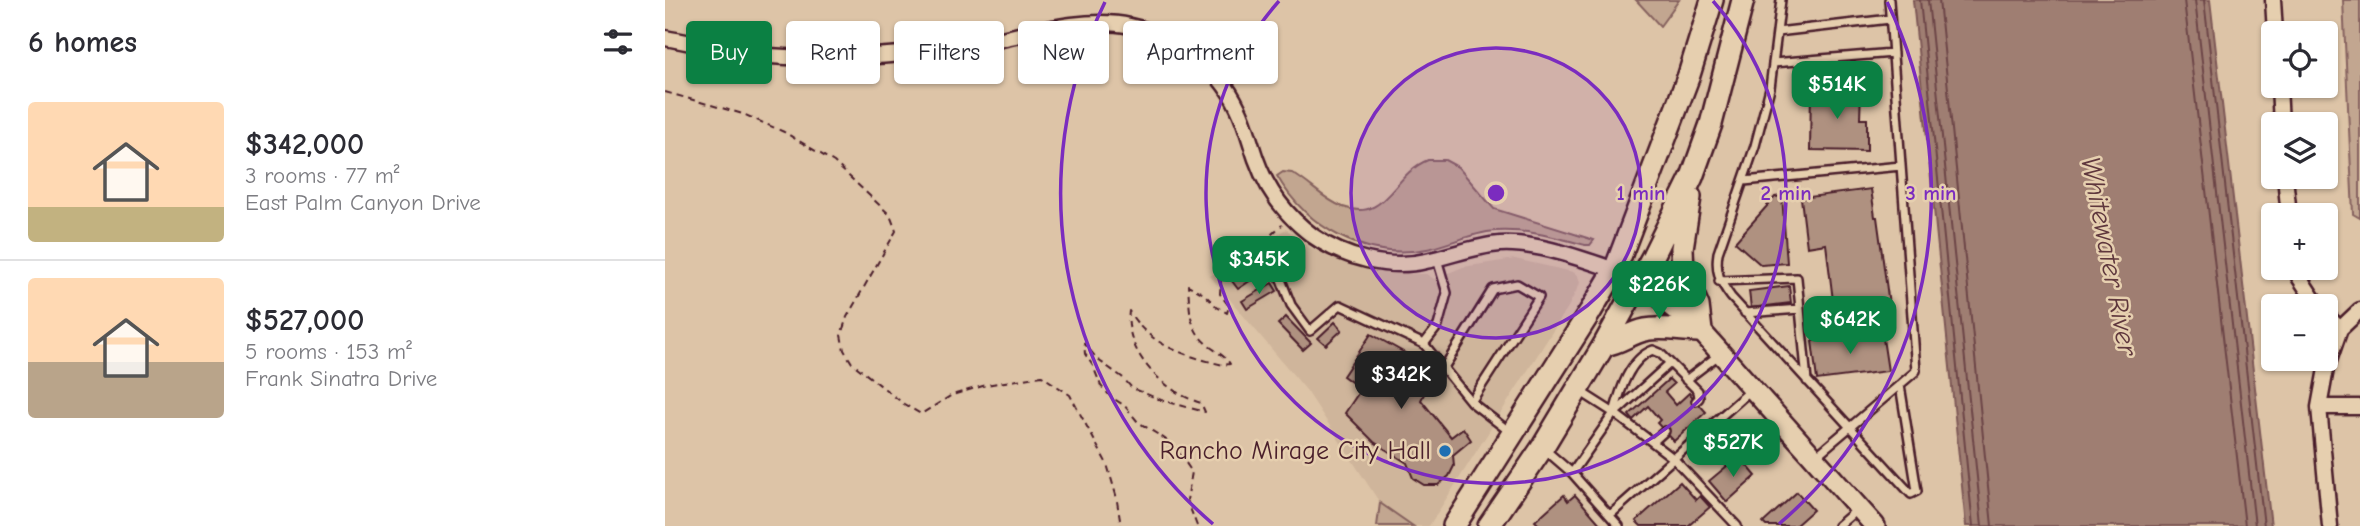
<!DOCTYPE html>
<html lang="en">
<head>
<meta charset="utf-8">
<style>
  body { margin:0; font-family:"Comic Neue",sans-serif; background:#f2f2f3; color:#2b2b33; height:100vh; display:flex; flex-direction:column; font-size:26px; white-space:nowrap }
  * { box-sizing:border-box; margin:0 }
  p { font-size:23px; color:#7c7c81 }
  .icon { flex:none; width:38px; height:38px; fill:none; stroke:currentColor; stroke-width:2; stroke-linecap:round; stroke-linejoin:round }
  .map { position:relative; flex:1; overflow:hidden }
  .drawer { display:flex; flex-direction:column; background:#fff; width:665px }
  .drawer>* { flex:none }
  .banner { position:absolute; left:21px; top:21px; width:665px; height:63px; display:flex; gap:14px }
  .tools { position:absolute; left:1596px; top:21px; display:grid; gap:14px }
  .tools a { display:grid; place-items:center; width:77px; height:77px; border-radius:7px; background:#fff; box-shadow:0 2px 5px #0004; font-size:35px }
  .price { position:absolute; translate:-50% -60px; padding:0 16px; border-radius:14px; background:#0b8043; color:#fff; font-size:23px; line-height:46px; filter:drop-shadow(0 2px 4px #0008) }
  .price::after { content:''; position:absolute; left:50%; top:42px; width:21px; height:16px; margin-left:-10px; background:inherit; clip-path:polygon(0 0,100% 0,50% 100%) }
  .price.selected { background:#222; color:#fff }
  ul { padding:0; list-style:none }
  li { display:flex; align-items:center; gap:21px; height:175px; padding:0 28px }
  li+li { border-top:2px solid #e1e1e2 }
  li span { display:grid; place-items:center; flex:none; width:196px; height:140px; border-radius:7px; color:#555 }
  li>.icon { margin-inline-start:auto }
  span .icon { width:84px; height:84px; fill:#fffc; stroke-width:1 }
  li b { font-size:30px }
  h2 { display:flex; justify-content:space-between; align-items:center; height:84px; padding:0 28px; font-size:30px }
  .tag { padding:0 24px; border-radius:7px; background:#fff; box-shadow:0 2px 5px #0004; font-size:24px; line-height:63px }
  .tag.selected { background:#0b8043; color:#fff }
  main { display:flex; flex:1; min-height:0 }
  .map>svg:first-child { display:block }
  .built { fill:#cfb59b }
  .green { fill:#c2a690; stroke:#86625e; stroke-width:2 }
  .water { fill:#9f7e72; stroke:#7d5856; stroke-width:2 }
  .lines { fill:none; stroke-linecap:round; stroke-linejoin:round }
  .shore { stroke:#6c4547; stroke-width:2 }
  .building { fill:#af9180; stroke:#4a1f2b; stroke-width:2 }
  .lane-casing { stroke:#4a1f2b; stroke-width:12 }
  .street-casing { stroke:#4a1f2b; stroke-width:19 }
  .secondary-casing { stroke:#4a1f2b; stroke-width:24 }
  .primary-casing { stroke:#4a1f2b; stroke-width:26 }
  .path { stroke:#4a1f2b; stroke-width:2; stroke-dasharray:7 5; stroke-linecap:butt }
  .lane { stroke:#e6cfaf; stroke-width:7 }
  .street { stroke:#e6cfaf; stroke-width:14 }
  .secondary { stroke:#e6cfaf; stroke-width:19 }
  .primary { stroke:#e6cfaf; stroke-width:21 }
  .ring { fill:none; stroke:#7b2cbf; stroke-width:3.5 }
  .poi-dot { fill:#1f6fb2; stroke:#e6cfaf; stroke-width:2.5 }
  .labels { text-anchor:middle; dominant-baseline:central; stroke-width:5; stroke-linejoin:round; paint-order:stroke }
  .poi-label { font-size:26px; fill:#4a1f2b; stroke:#e6cfaf; text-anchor:end }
  .water-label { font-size:28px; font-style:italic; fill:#5f373d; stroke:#e6cfaf }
  .centre { fill:#7b2cbf; stroke:#e6cfaf; stroke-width:3.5 }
  .ring-label { font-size:21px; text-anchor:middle; font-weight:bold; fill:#7b2cbf; stroke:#e6cfaf; stroke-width:5; stroke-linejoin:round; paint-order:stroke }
</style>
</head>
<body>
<main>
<section class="drawer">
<h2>6 homes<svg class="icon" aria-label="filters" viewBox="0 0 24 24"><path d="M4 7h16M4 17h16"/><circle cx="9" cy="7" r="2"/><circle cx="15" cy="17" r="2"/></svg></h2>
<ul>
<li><span style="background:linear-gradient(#ffd9b3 75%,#c2b280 0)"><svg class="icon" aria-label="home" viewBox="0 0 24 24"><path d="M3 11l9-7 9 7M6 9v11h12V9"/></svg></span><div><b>$342,000</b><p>3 rooms · 77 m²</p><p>East Palm Canyon Drive</p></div></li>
<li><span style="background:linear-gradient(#ffd9b3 60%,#b9a48a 0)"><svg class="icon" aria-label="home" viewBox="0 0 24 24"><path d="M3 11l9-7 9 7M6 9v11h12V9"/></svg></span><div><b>$527,000</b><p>5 rooms · 153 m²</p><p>Frank Sinatra Drive</p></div></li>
</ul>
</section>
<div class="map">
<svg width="1695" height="526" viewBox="0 0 1695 526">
  <rect width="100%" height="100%" fill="#ddc4a7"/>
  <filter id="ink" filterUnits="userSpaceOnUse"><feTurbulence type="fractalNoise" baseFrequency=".0143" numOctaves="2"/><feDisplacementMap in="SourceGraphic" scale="14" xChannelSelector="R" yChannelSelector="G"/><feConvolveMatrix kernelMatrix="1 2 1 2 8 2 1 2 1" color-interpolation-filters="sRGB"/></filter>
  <g filter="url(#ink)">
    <!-- built -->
    <path class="built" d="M621 229 642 246 669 259 726 274H761L769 279 798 267 850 259 908 272 913 276 915 283 903 307 764 526H748L715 503 642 391 545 276Z"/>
    <!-- green -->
    <path class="green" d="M971 0H1014L995 26Z
      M1678 0H1695V218L1688 214Z
      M763 160H780L793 167 829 209 929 240 925 245H920C890 237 861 229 830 231 806 233 785 244 762 249 701 261 642 228 612 176L618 172 627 173C645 183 659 200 678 207 722 223 727 174 763 160Z
      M715 503 748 526H712Z"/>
    <!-- water -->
    <path class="water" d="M1248 0H1545L1606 526H1301Z"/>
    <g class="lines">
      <!-- shore -->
      <path class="shore" d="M1255 0 1308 526
        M1263 0 1317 526
        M1274 0 1327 526
        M1519 0 1580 526
        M1530 0 1590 526
        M1539 0 1599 526"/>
    </g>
    <!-- building -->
    <path class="building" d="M1146 90 1196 91 1195 119H1202V151L1145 150Z
      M1206 189 1210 217H1212L1227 326 1172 333 1161 244 1142 247 1136 198Z
      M1117 196 1122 263 1096 265 1070 242 1110 197Z
      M596 262 601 270 573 289 567 281Z
      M607 283 612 291 582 309 577 301Z
      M1124 286 1126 303 1086 308 1084 291Z
      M621 317 646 343 638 350 613 324Z
      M670 322 677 330 661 345 653 338Z
      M1217 332 1223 371 1152 380 1147 341Z
      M706 334 756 362 766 380 756 400 786 437 798 428 806 440 788 455 789 466 784 476 773 485H759L748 478 742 463 709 442 680 413 696 389 678 376Z
      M1004 379 1009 384 1000 392 1011 405 1024 393 1041 412 1009 441 992 423 995 420 983 406 968 420 964 415Z
      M1074 456 1091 476 1062 502 1044 481Z
      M1015 482 1031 500 1035 496 1045 507 1023 526H976L971 521Z
      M1132 492 1148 510 1130 526H1101L1098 523Z
      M899 495 903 501 910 495 937 526H875L870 521Z"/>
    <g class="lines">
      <!-- lane casing -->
      <g class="lane-casing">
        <path id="lane" d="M1116 0 1105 88 1090 146 1053 253C1050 272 1055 282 1066 297L1246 494 1252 491 1235 385
          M1112 32 1225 19
          M1108 63 1228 53
          M1079 181 1236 166
          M772 259 782 293 773 326 759 344 806 402 845 432
          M615 277 626 305 645 331 675 305 759 344
          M1054 281 1132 278 1142 381
          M1080 313 1135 309
          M778 369 828 289 852 284 874 297 806 402
          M1021 380 1055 354
          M949 413 1008 458 1072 526
          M949 413C955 391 964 359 988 350L995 353 1033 391 1034 398 1031 401
          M950 413 1005 363
          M989 441 1000 431
          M878 448 907 473 954 526
          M1151 456 1251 371 1224 0
          M907 473 949 413 913 390
          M945 515 1087 389
          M1173 526 1194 508"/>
      </g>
      <!-- street casing -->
      <g class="street-casing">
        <path id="street" d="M1608 0 1610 33
          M0 38C28 43 56 50 85 54 153 62 222 57 290 48 343 41 413 14 465 26 511 36 553 65 573 108 581 124 585 142 591 159 602 190 621 216 648 236 679 258 724 270 761 261 786 256 809 246 835 244 873 242 914 258 950 270
          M1614 86 1616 124
          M1620 177 1624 215
          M1633 268 1634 277 1653 306
          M1661 315 1675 329
          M1654 407H1695
          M1665 526 1654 407 1661 369 1675 329 1695 310"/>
      </g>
      <!-- secondary casing -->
      <g class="secondary-casing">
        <path id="secondary" d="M950 270 990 293 1036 331 1210 526"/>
      </g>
      <!-- primary casing -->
      <g class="primary-casing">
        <path id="primary" d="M939 345C957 342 965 333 980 330 997 326 1019 331 1036 331L1033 306 1018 272 1017 248 1025 197
          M789 526 925 312 950 270 1024 75 1047 0
          M824 526 877 448 939 345 988 256 1027 177 1046 124 1078 0"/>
      </g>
      <!-- path -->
      <path class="path" d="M0 92 78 114 119 132 169 162 225 215 231 231 182 317 176 335 179 350 187 363 239 404 256 414 287 395 321 385 377 376 405 395 442 464 451 495 456 526
        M532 526 522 500 527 472 514 453 500 439 473 422 459 405 447 398 436 386 428 366 420 354 419 343 433 360 457 377 467 388 496 400 540 412 536 403C499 392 459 353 464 311 484 346 522 356 558 365L565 364C560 356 552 352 544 346 523 329 525 310 523 285L539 294 552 307 562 313 564 306 555 294 556 279 617 225"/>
      <!-- lane -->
      <use href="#lane" class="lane"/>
      <!-- street -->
      <use href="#street" class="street"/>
      <!-- secondary -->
      <use href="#secondary" class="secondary"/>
      <!-- primary -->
      <use href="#primary" class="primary"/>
    </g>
  </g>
  <!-- distance rings -->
  <circle cx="831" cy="193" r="145" fill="#7b2cbf" fill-opacity=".12"/>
  <g class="ring">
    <circle cx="831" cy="193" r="145"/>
    <path d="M1048 1A290 290 0 1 1 614 1"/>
    <path d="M548 524A435 435 0 0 1 440 2M1222 2A435 435 0 0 1 1114 524"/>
  </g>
  <!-- markers -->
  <circle class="poi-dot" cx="780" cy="451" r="7"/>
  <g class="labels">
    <!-- poi labels -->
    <g class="poi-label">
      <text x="766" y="451">Rancho Mirage City Hall</text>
    </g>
    <!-- water labels -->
    <g class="water-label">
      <text transform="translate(1444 256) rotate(79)">Whitewater River</text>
    </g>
  </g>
  <circle cx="831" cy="193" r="10" class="centre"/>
  <g class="ring-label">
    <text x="976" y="200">1 min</text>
    <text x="1121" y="200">2 min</text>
    <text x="1266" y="200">3 min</text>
  </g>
</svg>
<div class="tools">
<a><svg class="icon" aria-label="locate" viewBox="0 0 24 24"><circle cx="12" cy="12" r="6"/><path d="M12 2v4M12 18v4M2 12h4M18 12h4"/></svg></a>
<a><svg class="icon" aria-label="layers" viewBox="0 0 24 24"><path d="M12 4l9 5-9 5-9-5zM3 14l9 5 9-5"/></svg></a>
<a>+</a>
<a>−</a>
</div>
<b class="price" style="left:1172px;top:121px">$514K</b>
<b class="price" style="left:594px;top:296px">$345K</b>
<b class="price" style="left:994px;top:321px">$226K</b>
<b class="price" style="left:1185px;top:356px">$642K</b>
<b class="price selected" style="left:736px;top:411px">$342K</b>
<b class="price" style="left:1068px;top:479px">$527K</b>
<div class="banner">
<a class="tag selected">Buy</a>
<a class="tag">Rent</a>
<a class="tag">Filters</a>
<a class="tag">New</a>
<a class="tag">Apartment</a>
</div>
</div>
</main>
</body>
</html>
